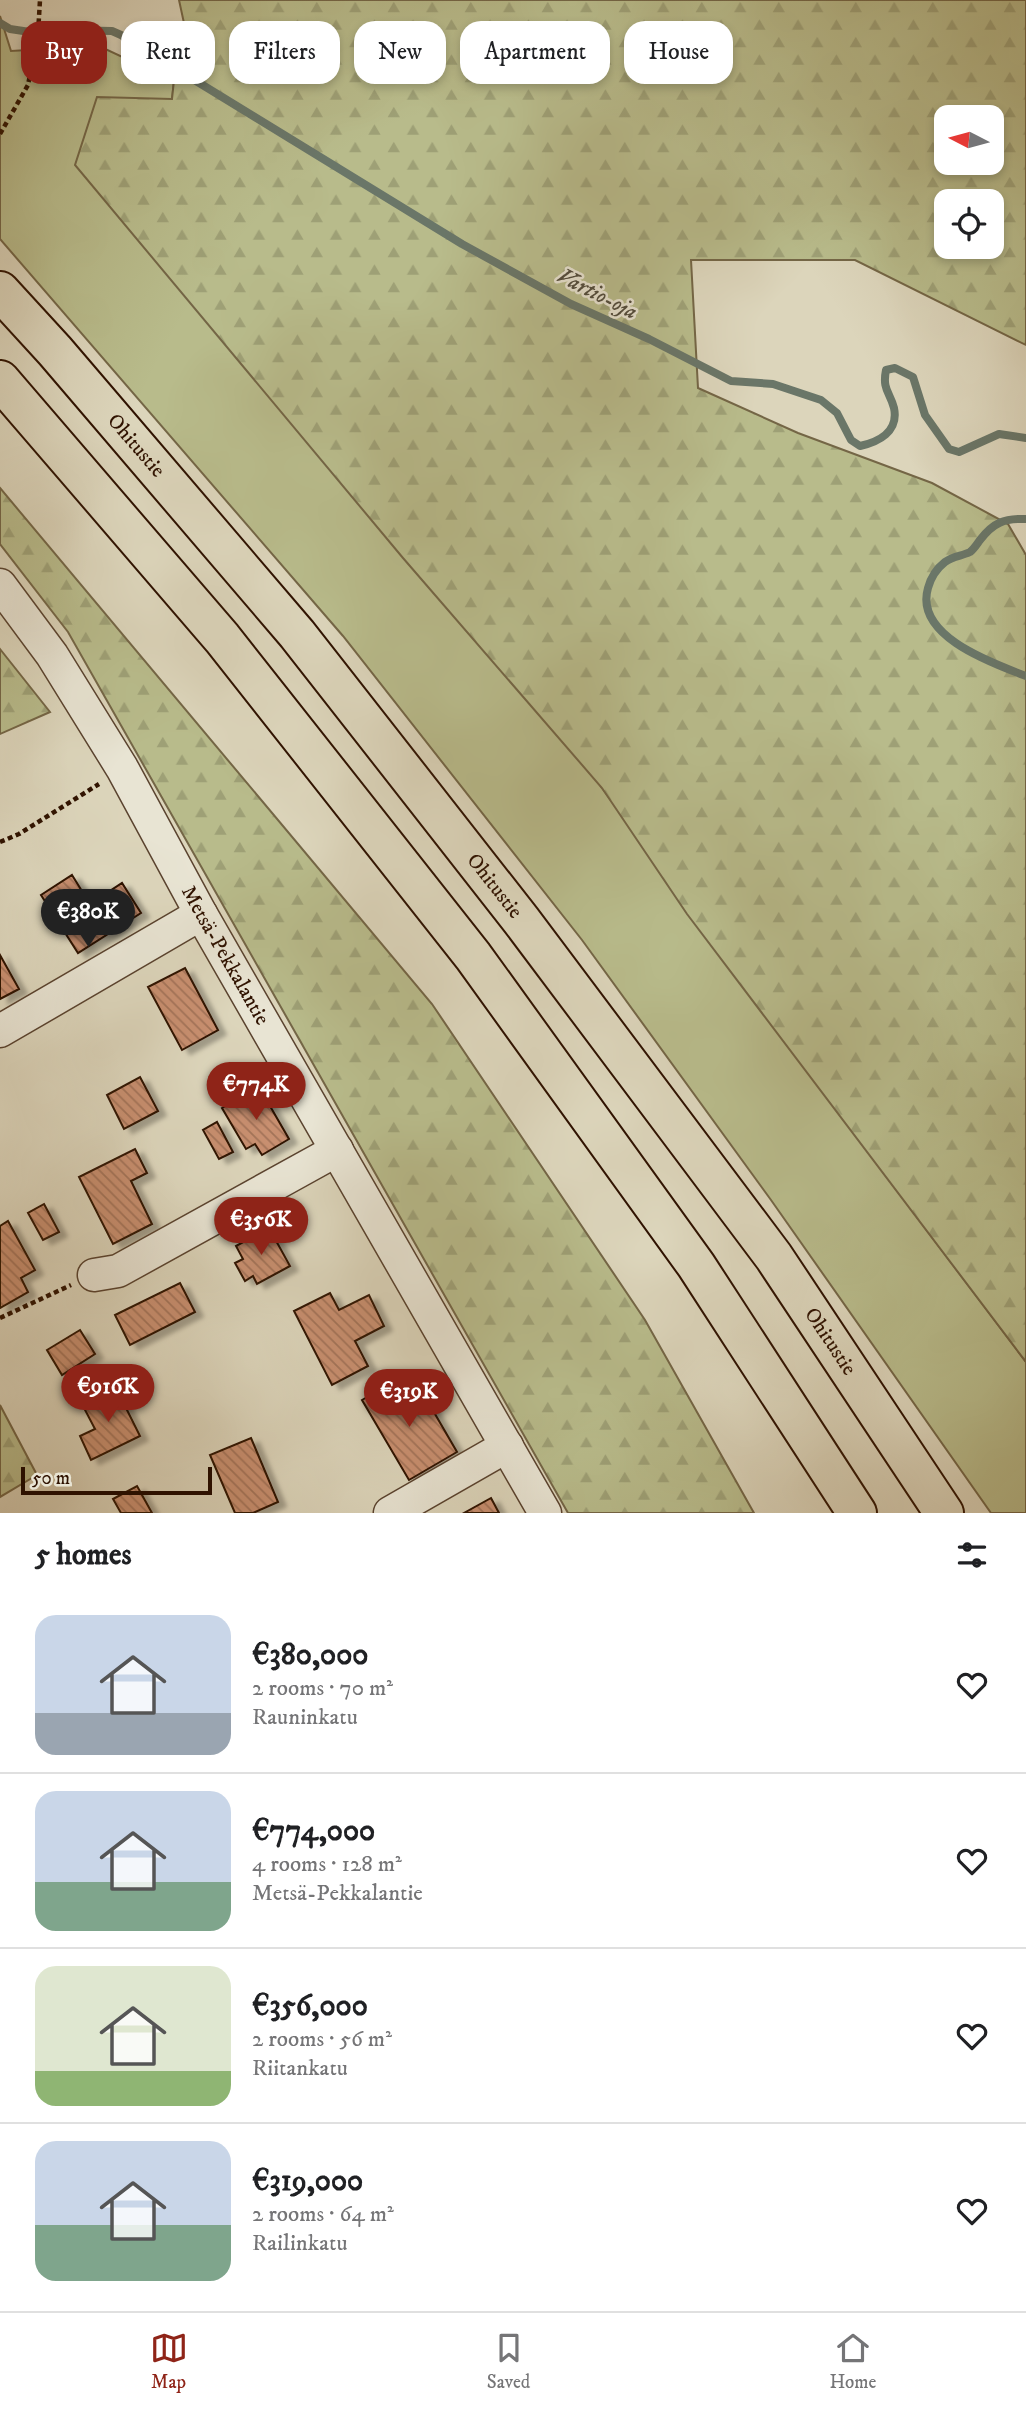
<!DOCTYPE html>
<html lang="en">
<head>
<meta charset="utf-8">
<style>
  body { margin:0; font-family:"IM FELL DW Pica",serif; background:#f2f2f2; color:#202124; height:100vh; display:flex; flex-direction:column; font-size:26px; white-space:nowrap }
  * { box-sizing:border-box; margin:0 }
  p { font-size:23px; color:#757577 }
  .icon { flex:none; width:38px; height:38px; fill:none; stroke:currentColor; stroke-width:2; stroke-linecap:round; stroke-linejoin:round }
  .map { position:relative; height:1513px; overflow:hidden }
  .drawer { display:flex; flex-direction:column; background:#fff; flex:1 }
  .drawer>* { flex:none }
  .hud { position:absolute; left:21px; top:21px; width:985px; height:63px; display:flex; gap:14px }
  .needle { width:46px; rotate:276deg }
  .controls { position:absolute; left:934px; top:105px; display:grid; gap:14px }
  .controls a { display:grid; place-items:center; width:70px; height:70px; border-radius:14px; background:#fff; box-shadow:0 4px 10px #0003; font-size:35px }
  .scale { position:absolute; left:21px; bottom:18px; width:191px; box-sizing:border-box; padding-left:7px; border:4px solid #2f1200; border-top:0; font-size:19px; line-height:24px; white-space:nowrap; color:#2f1200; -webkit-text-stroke:5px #e8e4d3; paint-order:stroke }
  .price { position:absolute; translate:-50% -60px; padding:0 16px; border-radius:24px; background:#8f2418; color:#fff; font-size:23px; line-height:46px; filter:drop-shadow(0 2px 4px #0008) }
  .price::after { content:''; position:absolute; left:50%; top:42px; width:21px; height:16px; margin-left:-10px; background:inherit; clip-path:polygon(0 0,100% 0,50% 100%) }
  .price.current { background:#222; color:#fff }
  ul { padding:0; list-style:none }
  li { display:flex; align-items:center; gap:21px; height:175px; padding:0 35px }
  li+li { border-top:2px solid #e0e0e0 }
  li span { display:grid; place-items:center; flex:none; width:196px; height:140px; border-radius:21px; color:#555 }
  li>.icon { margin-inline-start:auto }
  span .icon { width:84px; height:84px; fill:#fffc; stroke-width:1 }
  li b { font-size:30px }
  h2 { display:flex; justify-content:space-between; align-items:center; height:84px; padding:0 35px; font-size:30px }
  .chip { padding:0 24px; border-radius:21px; background:#fff; box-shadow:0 4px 10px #0003; font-size:24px; line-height:63px }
  .chip.current { background:#8f2418; color:#fff }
  .menu { display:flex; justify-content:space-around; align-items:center; height:98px; border-top:2px solid #e0e0e0; background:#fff; font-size:19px; color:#757577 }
  .menu a { display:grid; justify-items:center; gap:4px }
  .menu .current { color:#8f2418 }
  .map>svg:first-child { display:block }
  .grass { fill:#b8bb8b; stroke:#746646; stroke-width:2 }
  .forest { fill:url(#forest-firs); stroke:#746646; stroke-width:2; fill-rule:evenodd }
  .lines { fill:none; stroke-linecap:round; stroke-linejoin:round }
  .stream { stroke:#6a7668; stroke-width:8 }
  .building { fill:url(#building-back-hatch); stroke:#2f1200; stroke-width:2; filter:url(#shadow) }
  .street-casing { stroke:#5a432f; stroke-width:35 }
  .highway-casing { stroke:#2f1200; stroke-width:42 }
  .path { stroke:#2f1200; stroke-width:4.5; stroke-dasharray:5 3.5; stroke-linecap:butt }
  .street { stroke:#e8e4d3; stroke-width:32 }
  .highway { stroke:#dcd5bb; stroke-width:38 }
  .labels { text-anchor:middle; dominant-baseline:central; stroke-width:5; stroke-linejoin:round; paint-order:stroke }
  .street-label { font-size:21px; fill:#2f1200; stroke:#e8e4d3 }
  .water-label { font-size:23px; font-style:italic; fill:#524c3d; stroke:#e8e4d3 }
</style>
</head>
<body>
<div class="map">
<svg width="1026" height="1513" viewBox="0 0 1026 1513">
  <defs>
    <pattern id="forest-firs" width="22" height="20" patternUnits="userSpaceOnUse" patternTransform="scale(1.75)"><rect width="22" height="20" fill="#b8bb8b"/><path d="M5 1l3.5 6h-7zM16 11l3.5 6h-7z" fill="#9ea076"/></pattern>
    <pattern id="building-back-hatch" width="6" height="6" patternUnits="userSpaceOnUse" patternTransform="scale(1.75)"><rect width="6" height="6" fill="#c88f6f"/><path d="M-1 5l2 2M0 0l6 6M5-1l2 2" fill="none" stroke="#a37359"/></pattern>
    <filter id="shadow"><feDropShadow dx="8" dy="4.5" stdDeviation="2" flood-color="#0004"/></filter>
  </defs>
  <rect width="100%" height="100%" fill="#dcd5bb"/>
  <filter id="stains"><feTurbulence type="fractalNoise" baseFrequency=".00286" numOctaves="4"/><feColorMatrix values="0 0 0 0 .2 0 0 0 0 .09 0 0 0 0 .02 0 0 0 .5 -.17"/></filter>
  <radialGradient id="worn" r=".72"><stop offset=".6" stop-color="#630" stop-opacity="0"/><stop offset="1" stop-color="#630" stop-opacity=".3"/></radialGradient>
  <!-- grass -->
  <path class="grass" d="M0 16 11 51 99 46 174 81 172 99 602 788 840 1115 1026 1362V1513H991L771 1200 582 940 343 636 0 239Z"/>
  <!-- forest -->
  <path class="forest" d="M179 0H1026V345L855 260H691L698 388 798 433 932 483 1008 524 1026 555V1362L687 914 602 788 403 558 75 165 97 97 172 99 177 52 187 37ZM992 117V163H947V117ZM992 201V247H947V201Z
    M0 488 432 1004 645 1320 754 1513H568L68 632 0 544Z
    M0 649 50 712 0 734Z
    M0 1405 37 1475 0 1497Z"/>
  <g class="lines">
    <!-- stream -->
    <path class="stream" d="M0 23 10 29 30 32
      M61 30 112 31 121 35 462 244 571 304 649 339 731 381 773 384 821 400 837 413 851 440 860 446C878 442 899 432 894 408 890 392 882 390 886 370L895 368 913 377 925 415 949 449 959 452 999 434 1026 438
      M1026 519C1004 518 993 523 980 540 977 544 974 549 970 552 962 556 953 556 945 562 936 569 931 577 928 588 914 636 992 663 1026 676"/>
  </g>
  <!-- building -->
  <path class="building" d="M72 875 90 904 122 883 141 913 78 953 41 895Z
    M0 955 19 989 0 999Z
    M185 968 218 1030 182 1050 148 987Z
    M140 1077 158 1111 124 1129 107 1095Z
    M259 1087 289 1139 262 1155 255 1144 246 1149 222 1108Z
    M217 1122 233 1152 219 1159 203 1130Z
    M135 1149 147 1173 131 1181 152 1224 113 1244 79 1177Z
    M44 1204 59 1232 43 1240 28 1213Z
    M8 1221 35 1270 21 1278 28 1292 0 1308V1226Z
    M269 1228 290 1266 257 1284 253 1276 245 1281 235 1263 243 1259 236 1246Z
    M180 1283 195 1312 130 1345 115 1315Z
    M330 1293 339 1310 369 1295 384 1326 355 1341 368 1366 332 1385 294 1311Z
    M80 1330 95 1354 62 1375 47 1350Z
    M400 1378 418 1409 428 1402 457 1452 409 1480 362 1400Z
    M114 1384 140 1436 91 1460 80 1436 95 1429 84 1408 94 1403 91 1396Z
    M251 1438 278 1502 253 1513H235L210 1455Z
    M137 1486 152 1513H121L113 1499Z
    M491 1498 499 1513H464Z"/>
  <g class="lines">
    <!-- street casing -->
    <g class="street-casing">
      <g id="street">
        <path id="s1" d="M0 585 52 655 122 768 201 914 545 1513"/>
        <path d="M0 1031 201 914"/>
        <path d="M94 1275 118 1271 337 1150"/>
        <path d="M390 1513 507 1446"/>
      </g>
    </g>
    <!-- highway casing -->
    <g class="highway-casing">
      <g id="highway">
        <path id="s2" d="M0 291 55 351 297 634 521 920 774 1257 944 1513"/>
        <path d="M0 380 222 638 473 956 696 1265 857 1513"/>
      </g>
    </g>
    <!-- path -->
    <path class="path" d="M0 134 28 85 38 34 40 0
      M0 842 19 834 99 784
      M0 1318 71 1285"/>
    <!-- street -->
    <use href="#street" class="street"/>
    <!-- highway -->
    <use href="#highway" class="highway"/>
  </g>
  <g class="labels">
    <!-- street labels -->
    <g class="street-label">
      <text stroke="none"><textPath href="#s2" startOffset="206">Ohitustie</textPath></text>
      <text stroke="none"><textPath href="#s2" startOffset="774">Ohitustie</textPath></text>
      <text stroke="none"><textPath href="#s1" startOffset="434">Metsä-Pekkalantie</textPath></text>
      <text stroke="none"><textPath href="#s2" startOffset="1340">Ohitustie</textPath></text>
    </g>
    <!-- water labels -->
    <g class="water-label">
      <text transform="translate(597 294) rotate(27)">Vartio-oja</text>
    </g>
  </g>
  <rect width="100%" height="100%" filter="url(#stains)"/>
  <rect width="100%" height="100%" fill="url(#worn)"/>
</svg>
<div class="controls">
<a><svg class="needle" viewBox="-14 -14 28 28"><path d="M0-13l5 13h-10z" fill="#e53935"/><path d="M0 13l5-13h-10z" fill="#757577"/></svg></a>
<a><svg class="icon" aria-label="locate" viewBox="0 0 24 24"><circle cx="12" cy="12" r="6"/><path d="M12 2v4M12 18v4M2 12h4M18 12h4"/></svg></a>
</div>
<div class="scale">50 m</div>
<b class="price current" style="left:88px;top:949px">€380K</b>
<b class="price" style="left:256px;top:1122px">€774K</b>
<b class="price" style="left:261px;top:1257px">€356K</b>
<b class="price" style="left:108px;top:1424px">€916K</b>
<b class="price" style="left:409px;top:1429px">€319K</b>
<div class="hud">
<a class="chip current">Buy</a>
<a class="chip">Rent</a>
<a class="chip">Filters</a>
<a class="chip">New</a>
<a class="chip">Apartment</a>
<a class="chip">House</a>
</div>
</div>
<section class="drawer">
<h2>5 homes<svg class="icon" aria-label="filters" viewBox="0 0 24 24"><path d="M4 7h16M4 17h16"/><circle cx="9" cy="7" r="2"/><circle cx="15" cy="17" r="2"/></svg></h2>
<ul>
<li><span style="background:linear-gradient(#c9d6e8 70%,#9aa5b1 0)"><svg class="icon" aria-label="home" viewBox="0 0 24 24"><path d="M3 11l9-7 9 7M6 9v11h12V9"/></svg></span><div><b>€380,000</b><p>2 rooms · 70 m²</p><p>Rauninkatu</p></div><svg class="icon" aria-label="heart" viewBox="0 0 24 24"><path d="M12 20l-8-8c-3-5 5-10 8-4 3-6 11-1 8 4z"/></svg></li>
<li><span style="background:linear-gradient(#c9d6e8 65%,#7fa58c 0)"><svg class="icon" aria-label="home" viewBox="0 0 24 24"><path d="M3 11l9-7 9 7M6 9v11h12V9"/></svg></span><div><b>€774,000</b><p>4 rooms · 128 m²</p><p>Metsä-Pekkalantie</p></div><svg class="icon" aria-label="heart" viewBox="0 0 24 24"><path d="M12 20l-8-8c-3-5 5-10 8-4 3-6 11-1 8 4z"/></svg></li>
<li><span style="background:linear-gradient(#dfe7d0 75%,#8fb573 0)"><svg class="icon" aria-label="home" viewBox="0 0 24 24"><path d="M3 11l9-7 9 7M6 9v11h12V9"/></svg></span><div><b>€356,000</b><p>2 rooms · 56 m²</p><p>Riitankatu</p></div><svg class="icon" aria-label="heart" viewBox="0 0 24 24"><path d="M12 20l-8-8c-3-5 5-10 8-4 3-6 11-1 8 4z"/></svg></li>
<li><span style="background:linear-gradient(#c9d6e8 60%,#7fa58c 0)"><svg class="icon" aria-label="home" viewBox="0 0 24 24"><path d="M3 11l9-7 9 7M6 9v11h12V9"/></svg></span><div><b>€319,000</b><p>2 rooms · 64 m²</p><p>Railinkatu</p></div><svg class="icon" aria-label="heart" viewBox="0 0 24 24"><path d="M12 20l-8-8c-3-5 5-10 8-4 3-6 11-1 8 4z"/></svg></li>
</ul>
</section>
<nav class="menu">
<a class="current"><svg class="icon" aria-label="map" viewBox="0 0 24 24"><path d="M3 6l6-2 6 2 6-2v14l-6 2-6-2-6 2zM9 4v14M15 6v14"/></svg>Map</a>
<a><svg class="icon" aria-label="saved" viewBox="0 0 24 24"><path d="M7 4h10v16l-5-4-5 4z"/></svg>Saved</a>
<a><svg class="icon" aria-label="home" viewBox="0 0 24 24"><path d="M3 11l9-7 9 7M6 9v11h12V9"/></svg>Home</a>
</nav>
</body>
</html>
